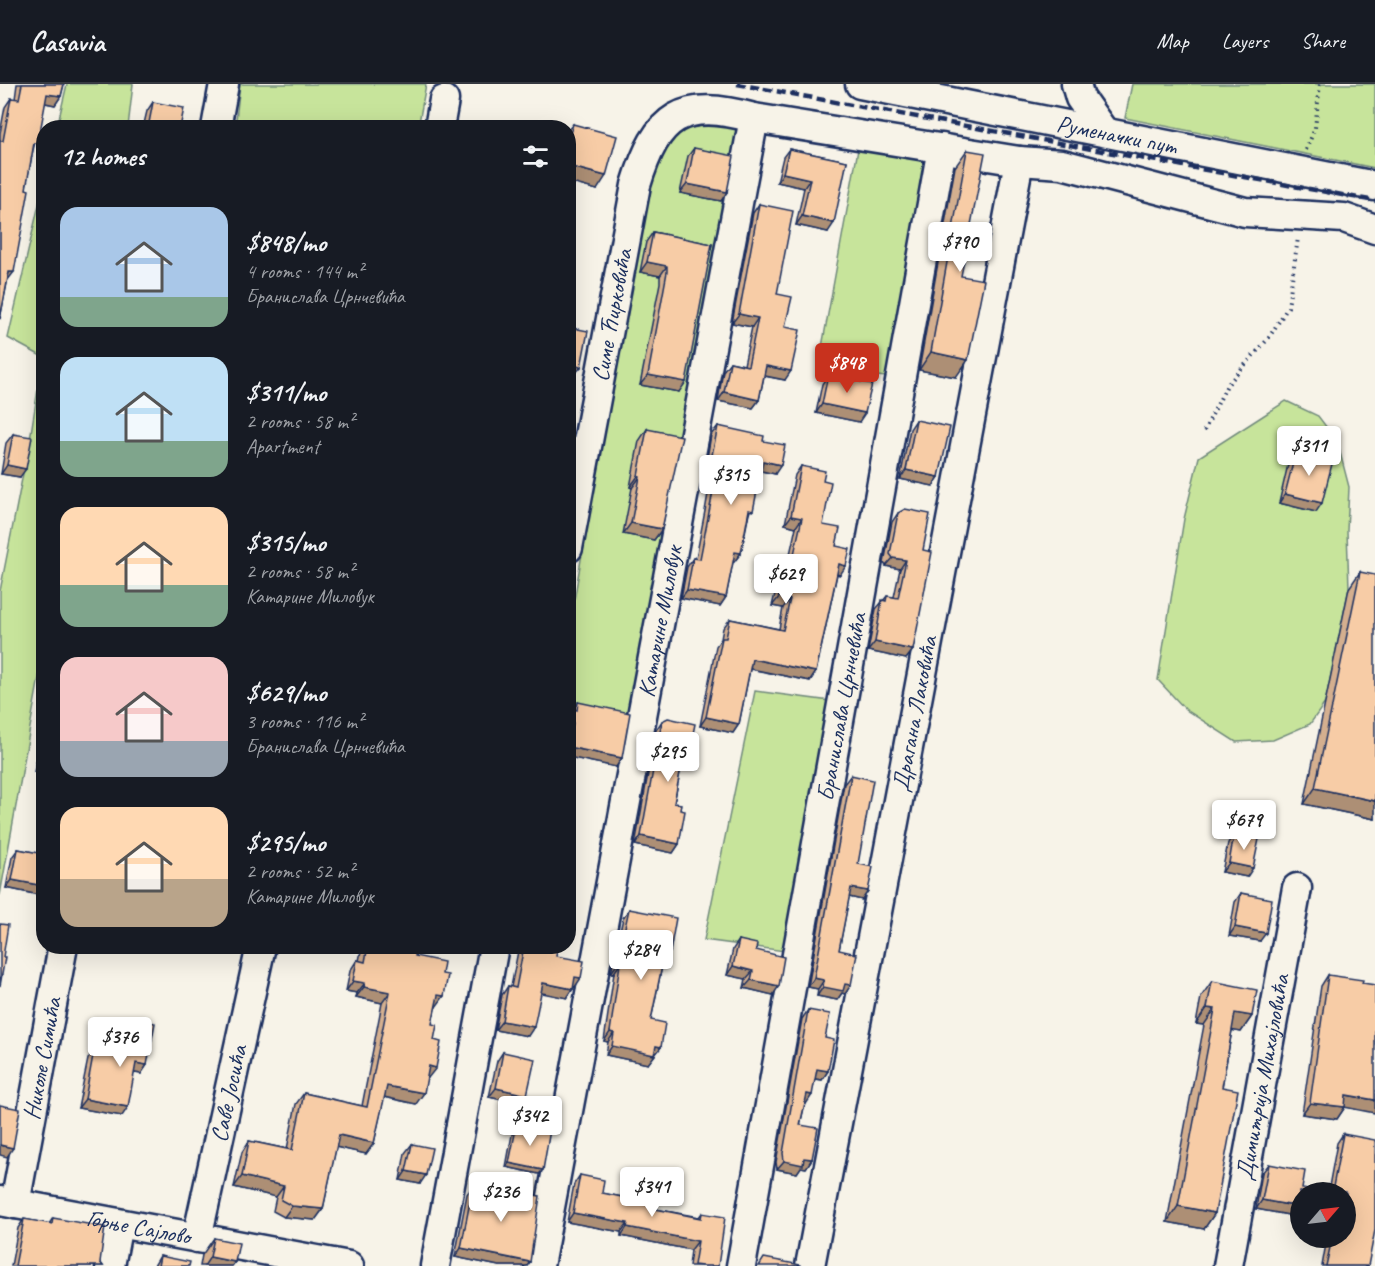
<!DOCTYPE html>
<html lang="en">
<head>
<meta charset="utf-8">
<style>
  body { margin:0; font-family:Caveat,sans-serif; background:#242831; color:#f1f3f6; height:100vh; display:flex; flex-direction:column; font-size:22px; white-space:nowrap }
  * { box-sizing:border-box; margin:0 }
  p { font-size:20px; color:#9ea1a6 }
  .icon { flex:none; width:33px; height:33px; fill:none; stroke:currentColor; stroke-width:2; stroke-linecap:round; stroke-linejoin:round }
  .map { position:relative; flex:1; overflow:hidden }
  .sheet { position:absolute; left:36px; top:36px; width:540px; height:834px; display:flex; flex-direction:column; background:#171b24; border-radius:24px; box-shadow:0 6px 24px #0002 }
  .sheet>* { flex:none }
  .needle { width:39px; rotate:62deg }
  .tools { position:absolute; left:1290px; top:1098px; display:grid; gap:12px }
  .tools a { display:grid; place-items:center; width:66px; height:66px; border-radius:50%; background:#171b24; box-shadow:0 6px 24px #0002; font-size:30px }
  .price { position:absolute; translate:-50% -51px; padding:0 14px; border-radius:6px; background:#fff; color:#222; font-size:20px; line-height:39px; filter:drop-shadow(0 2px 3px #0008) }
  .price::after { content:''; position:absolute; left:50%; top:36px; width:18px; height:14px; margin-left:-9px; background:inherit; clip-path:polygon(0 0,100% 0,50% 100%) }
  .price.active { background:#c8321e; color:#fff }
  ul { padding:0; list-style:none }
  li { display:flex; align-items:center; gap:18px; height:150px; padding:0 24px }
  li span { display:grid; place-items:center; flex:none; width:168px; height:120px; border-radius:18px; color:#555 }
  li>.icon { margin-inline-start:auto }
  span .icon { width:72px; height:72px; fill:#fffc; stroke-width:1 }
  li b { font-size:26px }
  h2 { display:flex; justify-content:space-between; align-items:center; height:72px; padding:0 24px; font-size:26px }
  header { display:flex; align-items:center; gap:36px; box-sizing:border-box; height:84px; padding:0 30px; background:#171b24; border-bottom:2px solid #363941 }
  header strong { font-size:28px }
  nav { display:flex; gap:33px; margin-inline-start:auto; font-size:21px }
  .map>svg:first-child { display:block }
  .green { fill:#c7e49b; stroke:#718a7c; stroke-width:1.5 }
  .lines { fill:none; stroke-linecap:round; stroke-linejoin:round }
  .minor-casing { stroke:#1b2f5e; stroke-width:33 }
  .path { stroke:#1b2f5e; stroke-width:4; stroke-dasharray:1.5 4.5; stroke-linecap:butt }
  .minor { stroke:#f7f3e8; stroke-width:28 }
  .rail { stroke:#1b2f5e; stroke-width:4.5; stroke-dasharray:9 4.5; stroke-linecap:butt }
  .wall { fill:#d4af8f; stroke:#1b2f5e; stroke-width:1.5 }
  .shaded-wall { fill:#ad8f74; stroke:#1b2f5e; stroke-width:1.5 }
  .building { fill:#f7cca6; stroke:#1b2f5e; stroke-width:1.5 }
  .labels { text-anchor:middle; dominant-baseline:central; stroke-width:4.5; stroke-linejoin:round; paint-order:stroke }
  .street-label { font-size:24px; fill:#1b2f5e; stroke:#f7f3e8 }
</style>
</head>
<body>
<header>
<strong>Casavia</strong>
<nav><a>Map</a><a>Layers</a><a>Share</a></nav>
</header>
<div class="map">
<svg width="1375" height="1182" viewBox="0 0 1375 1182">
  <rect width="100%" height="100%" fill="#f7f3e8"/>
  <filter id="ink" filterUnits="userSpaceOnUse"><feTurbulence type="fractalNoise" baseFrequency=".0167" numOctaves="2"/><feDisplacementMap in="SourceGraphic" scale="12" xChannelSelector="R" yChannelSelector="G"/><feConvolveMatrix kernelMatrix="1 2 1 2 8 2 1 2 1" color-interpolation-filters="sRGB"/></filter>
  <g filter="url(#ink)">
    <!-- green -->
    <path class="green" d="M67 0H133L128 43H57Z
      M240 0H426L418 44H272L236 36Z
      M1132 0H1375V84L1125 34Z
      M739 35 627 679 569 669V547L611 297 660 59 679 37Z
      M859 60 931 73 894 294 818 285Z
      M43 103V571L0 811V507L31 349 43 273 8 254Z
      M1286 317 1318 332 1337 357 1349 403 1347 447 1349 504 1325 619 1310 640 1273 656 1236 658 1186 626 1158 596 1184 435 1199 373Z
      M755 607 830 617 785 867 704 856Z"/>
    <g class="lines">
      <!-- minor casing -->
      <g class="minor-casing">
        <g id="minor">
          <path id="s1" d="M860 0 1375 102"/>
          <path d="M1076 0 1080 14 1104 48"/>
          <path d="M216 44 224 0"/>
          <path d="M439 44 444 16"/>
          <path id="s2" d="M568 464 636 101C657 31 682 14 754 34L1019 77 1062 80 1245 128 1344 134 1375 145"/>
          <path id="s3" d="M0 1117 349 1182"/>
          <path id="s4" d="M15 1120 63 862"/>
          <path id="s5" d="M197 1154 261 862"/>
          <path d="M110 1182 118 1140"/>
          <path d="M435 1182 494 862"/>
          <path id="s6" d="M539 1182 754 34"/>
          <path id="s7" d="M741 1182 942 64"/>
          <path id="s8" d="M810 1182 1019 77"/>
          <path id="s9" d="M1228 1182 1297 804"/>
        </g>
      </g>
      <!-- path -->
      <path class="path" d="M1306 66 1315 44 1320 0
        M1204 347 1227 301 1268 255 1288 223 1298 154"/>
      <!-- minor -->
      <use href="#minor" class="minor"/>
      <!-- rail -->
      <path class="rail" d="M737 0 1375 117"/>
    </g>
    <!-- wall -->
    <path class="wall" d="M17 0H64L61 12 55 21 45 19 33 66 0 235V49L5 23 11 14 15 15Z
      M153 18 180 44H143L147 27Z
      M573 40 597 106 568 98V46Z
      M694 64 727 108 721 117 680 109 688 72Z
      M789 65 847 77 828 148 796 141 804 104 777 98 783 73Z
      M967 66 956 293 919 286 955 83Z
      M759 120 777 210 785 243V296L764 292 759 316 753 324 718 317 723 287 730 278 744 281 752 243 732 239 753 129Z
      M653 148 712 160 679 308 640 301 660 199V192L640 188 646 158Z
      M828 291 859 338 816 329 822 300Z
      M916 336 939 393 933 402 900 395 910 345Z
      M718 342 763 357 775 390 761 387 748 434 741 469 734 478H733L726 513 720 522 681 514 687 483 693 474H696L705 427 713 381 706 380 711 351Z
      M647 345 662 445 654 456 623 450 632 404 630 403 639 357Z
      M13 350 20 393 1 390 6 359Z
      M1296 367 1316 428 1279 419 1289 376Z
      M801 382 823 396V441L836 462 840 491 837 490 816 588 810 597 750 585 739 640 733 649 700 642 716 562 721 555 723 544 730 535 779 545 783 524 772 522 776 506 770 505 772 491 778 482 787 484 796 443 785 440 795 391Z
      M898 429 923 466 913 566 906 575 868 567 876 525 887 512 894 513 900 485 886 482 884 479 892 438Z
      M1360 488 1375 735 1304 720 1349 504Z
      M578 618 622 674 616 683 568 673V624L573 625Z
      M662 637 682 683H681L674 719 680 726 679 760 673 769 635 761 656 646Z
      M44 648V690L34 688 42 649Z
      M851 691 858 780 868 807 862 816 849 813 839 866 845 910 842 909 837 916 817 912 818 905 808 903 844 700Z
      M1234 750 1247 793 1222 788 1228 759Z
      M18 765 44 770V812L6 804 12 773Z
      M1241 809 1260 857 1229 852 1235 818Z
      M629 825 663 877 651 936 661 963 648 980 606 971 608 958 604 957 614 889H611L623 834Z
      M739 856 756 866 773 911 744 904 746 895 727 891 733 865Z
      M362 862H416L415 872 442 890 436 923H435L432 940 434 956 428 994H427L416 1020 384 1013 374 1059 366 1070 336 1063 323 1125 315 1136 284 1133 273 1127 276 1113 234 1103 242 1068 249 1057 287 1065 296 1020 304 1009 362 1022 382 919 356 913 357 909 346 907 350 887 357 876 359 877Z
      M519 862H551V864L575 903 573 902 567 914 541 908 528 952 495 946 502 911 508 902 511 903Z
      M1328 891 1345 1023 1337 1035 1302 1030 1321 902Z
      M1212 897 1252 932 1241 948 1232 946 1222 1003 1215 1129 1204 1145 1167 1138 1204 941 1196 940 1201 913Z
      M808 926 825 954 828 987 822 996 815 995 806 1020 805 1019 800 1041 812 1075 806 1084 801 1083 797 1089 777 1085 776 1078 802 935Z
      M133 935 147 981 141 990 134 989 122 1032 78 1024 88 975 94 966 122 972 127 944Z
      M503 968 521 1020 489 1013 497 977Z
      M517 1040 539 1090 506 1083 513 1045Z
      M1343 1050 1368 1182H1322L1327 1154H1346V1108H1328L1337 1059Z
      M412 1060 420 1100 400 1096 405 1069Z
      M1269 1080 1300 1108V1133L1256 1125 1262 1089Z
      M580 1091 602 1109 627 1114 629 1108 635 1100 650 1124 699 1133 702 1129 718 1182H689L691 1166 621 1152V1148L567 1138 574 1100Z
      M473 1102 530 1178 527 1182H499L455 1173 467 1110Z
      M53 1134 100 1178 103 1182H11L18 1144 24 1135 49 1140Z
      M214 1154 235 1178 232 1182H200L202 1171Z
      M160 1172 189 1182H154Z"/>
    <!-- shaded-wall -->
    <path class="shaded-wall" d="M47 10 61 12 55 21 41 18Z
      M568 82 606 92 597 106 568 98Z
      M783 89 810 95 804 104 777 98Z
      M687 100 727 108 721 117 680 109Z
      M802 132 834 139 828 148 796 141Z
      M647 178 667 182 660 192 640 188Z
      M9 188H14L7 197Z
      M739 230 758 234 752 243 732 239Z
      M931 268 968 276 956 293 919 286Z
      M568 280 581 283 574 291 568 290Z
      M766 282 791 287 785 296 760 291Z
      M648 291 686 298 679 308 640 301Z
      M724 308 759 316 753 324 718 317Z
      M822 320 865 329 859 338 816 329Z
      M712 371 719 373 713 381 706 380Z
      M763 377 781 381 775 390 757 386Z
      M7 381 26 385 20 393 1 390Z
      M906 386 939 393 933 402 900 395Z
      M638 392 640 393 632 404 630 403Z
      M1285 410 1322 419 1316 428 1279 419Z
      M791 432 802 434 796 443 785 440Z
      M631 439 662 445 654 456 623 450Z
      M735 468 741 469 734 478 729 477Z
      M893 474 906 476 900 485 886 482Z
      M839 480 846 482 840 491 833 489Z
      M776 496 782 497 776 506 770 505Z
      M687 506 726 513 720 522 681 514Z
      M779 513 790 515 783 524 772 522Z
      M875 558 913 566 906 575 868 567Z
      M752 575 816 588 810 597 746 584Z
      M706 633 739 640 733 649 700 642Z
      M568 639H573L568 645Z
      M568 663 622 674 616 683 568 673Z
      M683 673 688 674 682 683 677 682Z
      M41 679 44 680V690L34 688Z
      M1315 704 1375 717V735L1304 720Z
      M641 752 679 760 673 769 635 761Z
      M1229 779 1253 784 1247 793 1222 788Z
      M12 796 44 802V812L6 804Z
      M851 804 868 807 862 816 845 812Z
      M1235 843 1266 849 1260 857 1229 852Z
      M665 867 670 868 663 877Z
      M617 880H620L614 889H611Z
      M733 882 753 887 746 895 727 891Z
      M575 893 581 894 575 903 569 901Z
      M814 894 824 896 818 905 808 903Z
      M751 896 779 902 773 911 744 904Z
      M353 897 365 899 357 909 346 907Z
      M543 899 573 905 567 914 537 908Z
      M845 900 851 901 845 910 842 909 837 916 817 912 823 903Z
      M364 903 390 908 382 919 356 913Z
      M438 911 444 912 436 923 430 922Z
      M1207 924 1215 925 1204 941 1196 940Z
      M1235 929 1252 932 1241 948 1224 945Z
      M502 937 534 943 528 952 495 946Z
      M610 948 614 949 608 958 604 957Z
      M612 962H656L661 963 648 980 606 971Z
      M136 979 147 981 141 990 130 988Z
      M429 982 436 984 428 994 422 993Z
      M817 985 828 987 822 996 810 994Z
      M387 1002 424 1009 416 1020 379 1012Z
      M496 1004 527 1011 521 1020 489 1013Z
      M807 1010 812 1011 806 1020 800 1018Z
      M1346 1011 1375 1016V1029L1339 1022Z
      M85 1015 128 1023 122 1032 78 1024Z
      M1310 1019 1345 1023 1337 1035 1302 1030Z
      M339 1051 374 1059 366 1070 331 1062Z
      M0 1061 13 1064 7 1073 0 1071Z
      M804 1074 812 1075 806 1084 801 1083 797 1089 777 1085 784 1077Z
      M509 1079 543 1086 539 1090 506 1083Z
      M406 1087 426 1091 420 1100 400 1096Z
      M242 1092 284 1102 276 1113 234 1103Z
      M1262 1116 1300 1123V1133L1256 1125Z
      M292 1122 323 1125 315 1136 284 1133Z
      M1178 1122 1215 1129 1204 1145 1167 1138Z
      M573 1129 628 1139 621 1148 567 1138Z
      M627 1143 698 1157 691 1166 621 1152Z
      M461 1164 530 1178 527 1182H499L455 1173Z
      M210 1173 235 1178 232 1182H204Z"/>
    <!-- building -->
    <path class="building" d="M22 0H64L61 12 47 10 38 59H34L26 105 29 106 14 188H9L0 235V57H3L11 14 19 15Z
      M153 18 184 24 180 44H148Z
      M573 40 617 52 606 92 568 82V56Z
      M694 64 734 72 727 108 687 100Z
      M789 65 847 77 834 139 802 132 810 95 783 89Z
      M967 66 985 69 961 192 984 196 968 276 931 268Z
      M759 120 793 127 777 210 792 213 785 243 800 246 791 287 766 282 759 316 724 308 730 278 748 282 758 234 739 230Z
      M653 148 712 160 686 298 648 291 667 188V182L647 178Z
      M568 243 588 247 581 283 568 280Z
      M828 291 872 300 865 329 822 320Z
      M916 336 950 343 939 393 906 386Z
      M718 342 764 352 763 357 785 361 781 381 763 377 753 427 749 426 741 469 735 468 726 513 687 506 693 474 700 475 711 418 719 373 712 371Z
      M647 345 682 352 662 445 631 439 640 393 638 392Z
      M13 350 32 353 26 385 7 381Z
      M1296 367 1333 376 1322 419 1285 410Z
      M801 382 825 387 823 396 831 398 823 441 840 444 836 462 850 465 846 482 839 480 816 588 752 575 739 640 706 633 722 554H726L730 535 783 546 790 515 779 513 782 497 776 496 778 482 791 484 802 434 791 432Z
      M905 425 930 430 923 466 932 468 913 566 875 558 882 516 886 517 887 512 898 514 906 476 893 474 890 470 898 429Z
      M1360 488 1375 491V717L1315 704Z
      M578 618 630 629 622 674 568 663 573 639H568V624L577 626Z
      M668 634 695 640 688 674 683 673 674 719 681 720 680 726 685 727 679 760 641 752 662 637Z
      M44 665V680L41 679Z
      M851 691 873 696 858 780 873 783 868 807 851 804 839 866 857 870 851 901 845 900 843 907 823 903 824 896 814 894Z
      M1234 750 1259 755 1253 784 1229 779Z
      M18 765 44 770V802L12 796Z
      M1241 809 1272 815 1266 849 1235 843Z
      M629 825 676 834 670 868 665 867 651 936 665 939 661 963 656 962 654 971 612 962 614 949 610 948 620 880H617Z
      M0 840 8 841 3 873H5L0 902Z
      M739 856 757 860 756 866 784 873 779 902 751 896 753 887 733 882Z
      M368 862H416L415 872 444 878 442 890 448 891 444 912 438 911 432 940 437 941 434 956 441 958 436 984 429 982 424 1009 387 1002 374 1059 339 1051 323 1125 292 1122 281 1116 284 1102 242 1092 249 1057 292 1066 304 1009 367 1023 390 908 364 903 365 899 353 897 357 876 365 878Z
      M524 862H551V864L557 865 556 872 584 877 581 894 575 893 573 905 543 899 534 943 502 937 508 902 516 904Z
      M1328 891 1363 896 1362 899 1375 901V1016L1346 1011 1345 1023 1310 1019Z
      M1212 897 1257 906 1252 932 1235 929 1222 1003 1238 1006 1215 1129 1178 1122 1215 925 1207 924Z
      M808 926 830 930 825 954 834 956 828 987 817 985 812 1011 807 1010 800 1041 818 1044 812 1075 804 1074 803 1081 784 1077 783 1069Z
      M133 935 155 939 147 981 136 979 128 1023 85 1015 94 966 126 973Z
      M503 968 535 975 527 1011 496 1004Z
      M0 1021 20 1025 13 1064 0 1061Z
      M517 1040 550 1046 543 1086 509 1079Z
      M1343 1050 1375 1056V1146L1368 1182H1326L1332 1154H1346V1108H1332Z
      M412 1060 432 1064 426 1091 406 1087Z
      M1269 1080 1305 1087 1302 1105 1320 1108H1300V1123L1262 1116Z
      M580 1091 604 1096 602 1109 632 1115 635 1100 654 1103 650 1124 701 1134 702 1129 725 1133 718 1182H702L694 1181 698 1157 627 1143 628 1139 573 1129Z
      M473 1102 540 1112 530 1178 461 1164Z
      M53 1134 105 1143 100 1178 103 1182H15L24 1135 52 1140Z
      M214 1154 239 1159 235 1178 210 1173Z
      M160 1172 190 1178 189 1182H158Z
      M764 1174 801 1181V1182H759Z"/>
  </g>
  <g class="labels">
    <!-- street labels -->
    <g class="street-label">
      <text stroke="none"><textPath href="#s1" startOffset="262">Руменачки пут</textPath></text>
      <text stroke="none"><textPath href="#s2" startOffset="237">Симе Ћирковића</textPath></text>
      <text stroke="none"><textPath href="#s6" startOffset="656">Катарине Миловук</textPath></text>
      <text stroke="none"><textPath href="#s7" startOffset="568">Бранислава Црнчевића</textPath></text>
      <text stroke="none"><textPath href="#s8" startOffset="562">Драгана Лаковића</textPath></text>
      <text stroke="none"><textPath href="#s4" startOffset="148">Николе Симића</textPath></text>
      <text stroke="none"><textPath href="#s9" startOffset="192">Димитрија Михајловића</textPath></text>
      <text stroke="none"><textPath href="#s5" startOffset="148">Саве Јосића</textPath></text>
      <text stroke="none"><textPath href="#s3" startOffset="141">Горње Сајлово</textPath></text>
    </g>
  </g>
</svg>
<div class="tools">
<a><svg class="needle" viewBox="-14 -14 28 28"><path d="M0-13l5 13h-10z" fill="#e53935"/><path d="M0 13l5-13h-10z" fill="#9ea1a6"/></svg></a>
</div>
<b class="price" style="left:960px;top:189px">$790</b>
<b class="price active" style="left:847px;top:310px">$848</b>
<b class="price" style="left:1309px;top:393px">$311</b>
<b class="price" style="left:731px;top:422px">$315</b>
<b class="price" style="left:786px;top:521px">$629</b>
<b class="price" style="left:668px;top:699px">$295</b>
<b class="price" style="left:1244px;top:767px">$679</b>
<b class="price" style="left:641px;top:897px">$284</b>
<b class="price" style="left:120px;top:984px">$376</b>
<b class="price" style="left:530px;top:1063px">$342</b>
<b class="price" style="left:652px;top:1134px">$341</b>
<b class="price" style="left:501px;top:1139px">$236</b>
<section class="sheet">
<h2>12 homes<svg class="icon" aria-label="filters" viewBox="0 0 24 24"><path d="M4 7h16M4 17h16"/><circle cx="9" cy="7" r="2"/><circle cx="15" cy="17" r="2"/></svg></h2>
<ul>
<li><span style="background:linear-gradient(#a9c7e8 75%,#7fa58c 0)"><svg class="icon" aria-label="home" viewBox="0 0 24 24"><path d="M3 11l9-7 9 7M6 9v11h12V9"/></svg></span><div><b>$848/mo</b><p>4 rooms · 144 m²</p><p>Бранислава Црнчевића</p></div></li>
<li><span style="background:linear-gradient(#bfe0f5 70%,#7fa58c 0)"><svg class="icon" aria-label="home" viewBox="0 0 24 24"><path d="M3 11l9-7 9 7M6 9v11h12V9"/></svg></span><div><b>$311/mo</b><p>2 rooms · 58 m²</p><p>Apartment</p></div></li>
<li><span style="background:linear-gradient(#ffd9b3 65%,#7fa58c 0)"><svg class="icon" aria-label="home" viewBox="0 0 24 24"><path d="M3 11l9-7 9 7M6 9v11h12V9"/></svg></span><div><b>$315/mo</b><p>2 rooms · 58 m²</p><p>Катарине Миловук</p></div></li>
<li><span style="background:linear-gradient(#f6c9c9 70%,#9aa5b1 0)"><svg class="icon" aria-label="home" viewBox="0 0 24 24"><path d="M3 11l9-7 9 7M6 9v11h12V9"/></svg></span><div><b>$629/mo</b><p>3 rooms · 116 m²</p><p>Бранислава Црнчевића</p></div></li>
<li><span style="background:linear-gradient(#ffd9b3 60%,#b9a48a 0)"><svg class="icon" aria-label="home" viewBox="0 0 24 24"><path d="M3 11l9-7 9 7M6 9v11h12V9"/></svg></span><div><b>$295/mo</b><p>2 rooms · 52 m²</p><p>Катарине Миловук</p></div></li>
</ul>
</section>
</div>
</body>
</html>
